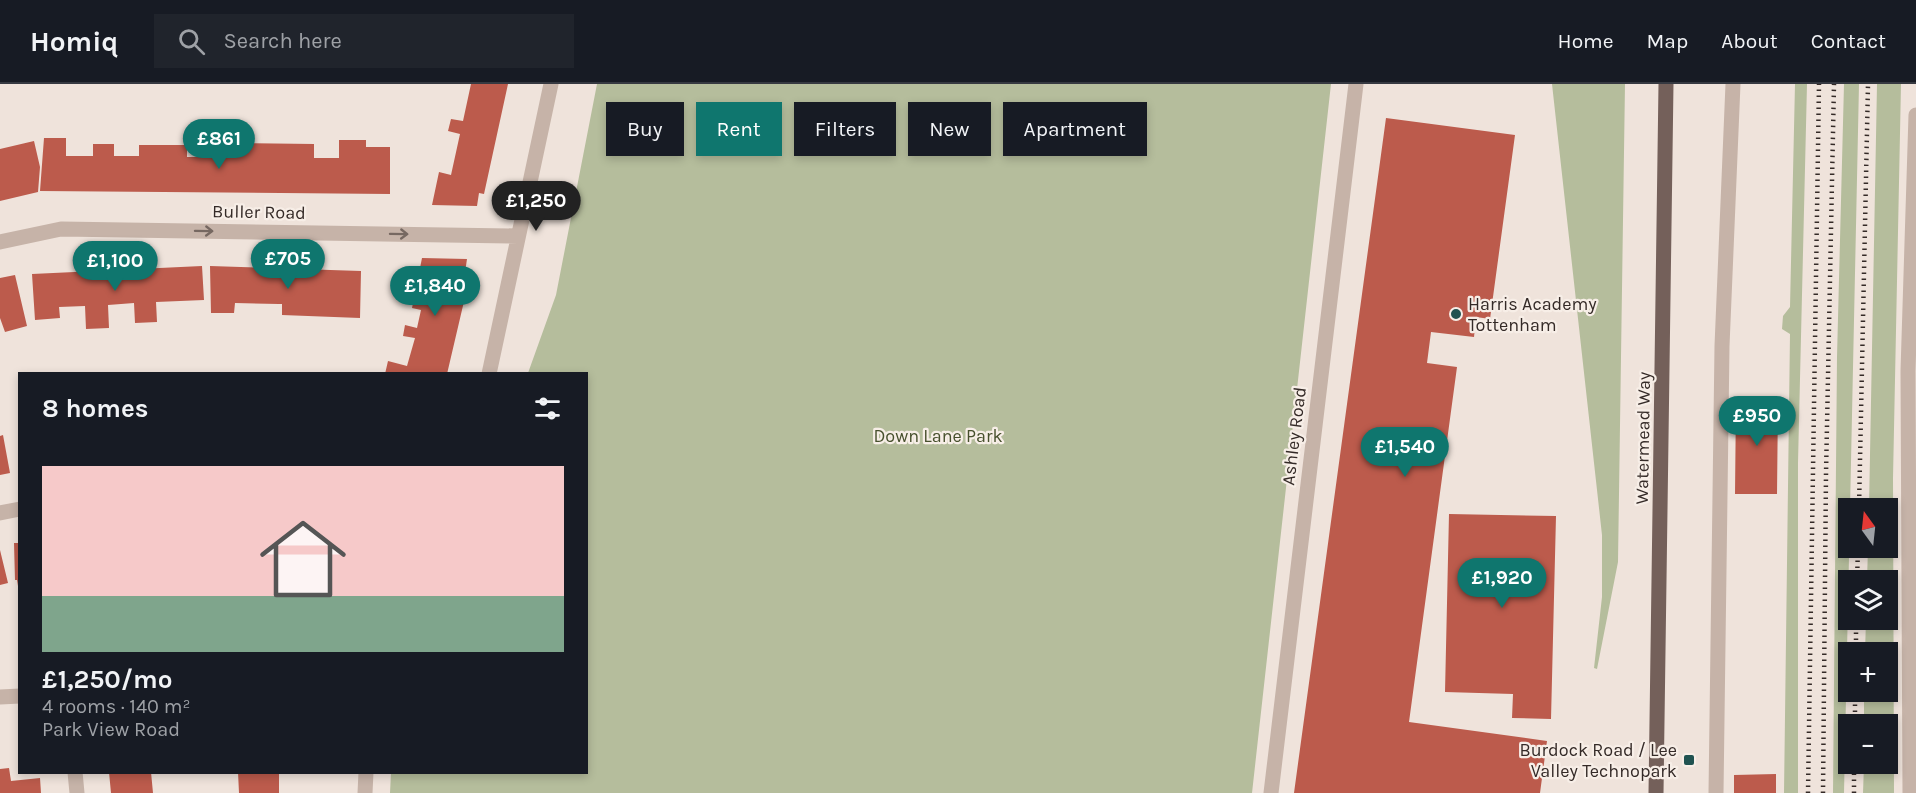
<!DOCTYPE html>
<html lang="en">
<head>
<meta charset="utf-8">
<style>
  body { margin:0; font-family:Karla,sans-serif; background:#20242c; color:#f1f3f6; height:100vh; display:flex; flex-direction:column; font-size:22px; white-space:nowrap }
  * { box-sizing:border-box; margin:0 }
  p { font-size:20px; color:#9ea1a6 }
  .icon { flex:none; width:33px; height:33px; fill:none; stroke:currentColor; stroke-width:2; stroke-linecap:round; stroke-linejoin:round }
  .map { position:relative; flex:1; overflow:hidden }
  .panel { position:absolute; left:18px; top:288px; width:570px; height:402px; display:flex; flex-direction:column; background:#171b24; border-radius:0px; box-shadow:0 3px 9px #0003 }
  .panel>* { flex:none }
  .guide { position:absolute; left:606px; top:18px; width:570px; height:54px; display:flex; gap:12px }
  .needle { width:39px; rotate:345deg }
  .fabs { position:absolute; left:1838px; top:414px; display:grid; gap:12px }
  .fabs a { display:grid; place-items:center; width:60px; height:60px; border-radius:0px; background:#171b24; box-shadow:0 3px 9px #0003; font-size:30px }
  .price { position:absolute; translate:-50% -51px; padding:0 14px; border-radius:21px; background:#0f766e; color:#fff; font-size:20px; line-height:39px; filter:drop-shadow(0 2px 3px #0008) }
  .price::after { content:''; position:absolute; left:50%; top:36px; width:18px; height:14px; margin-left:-9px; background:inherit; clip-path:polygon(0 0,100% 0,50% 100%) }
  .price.active { background:#222; color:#fff }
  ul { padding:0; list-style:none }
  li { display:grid; align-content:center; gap:12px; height:318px; padding:0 24px }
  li+li { border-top:2px solid #363941 }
  li span { display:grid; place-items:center; height:186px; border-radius:0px; color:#555 }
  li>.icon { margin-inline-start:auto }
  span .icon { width:108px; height:108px; fill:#fffc; stroke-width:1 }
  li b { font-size:26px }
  h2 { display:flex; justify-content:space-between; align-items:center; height:72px; padding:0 24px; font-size:26px }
  .tag { padding:0 21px; border-radius:0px; background:#171b24; box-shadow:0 3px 9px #0003; font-size:21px; line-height:54px }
  .tag.active { background:#0f766e; color:#fff }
  header { display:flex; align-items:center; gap:36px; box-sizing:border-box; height:84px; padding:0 30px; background:#171b24; border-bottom:2px solid #363941 }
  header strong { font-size:28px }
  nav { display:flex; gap:33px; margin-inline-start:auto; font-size:21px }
  .search { width:420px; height:54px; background:#20242c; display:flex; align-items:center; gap:15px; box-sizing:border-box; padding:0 21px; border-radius:0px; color:#9ea1a6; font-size:22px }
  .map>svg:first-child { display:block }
  .green { fill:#b5bd9c }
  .building { fill:#bc5b4c }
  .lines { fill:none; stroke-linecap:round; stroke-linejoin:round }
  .minor { stroke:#c6b3a8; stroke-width:15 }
  .major { stroke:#74605a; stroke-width:15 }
  .rail { stroke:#342a27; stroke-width:4.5; stroke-dasharray:1.5 4.5; stroke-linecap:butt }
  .oneway { stroke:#766861 }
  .poi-dot { fill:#205250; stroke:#f7eee7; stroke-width:2 }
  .labels { text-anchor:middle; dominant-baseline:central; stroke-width:4.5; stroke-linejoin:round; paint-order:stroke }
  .street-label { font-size:18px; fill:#342a27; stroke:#f7eee7 }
  .poi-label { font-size:18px; fill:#342a27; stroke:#f7eee7; text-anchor:start }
  .park-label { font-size:18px; fill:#47502d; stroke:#f7eee7 }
</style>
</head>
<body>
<header>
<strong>Homiq</strong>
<div class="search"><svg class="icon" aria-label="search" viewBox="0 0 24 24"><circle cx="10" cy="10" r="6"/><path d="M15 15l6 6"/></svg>Search here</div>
<nav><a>Home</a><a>Map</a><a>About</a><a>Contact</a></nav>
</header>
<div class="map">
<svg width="1916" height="709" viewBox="0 0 1916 709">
  <rect width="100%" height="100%" fill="#efe3db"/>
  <!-- green -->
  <path class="green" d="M597 0H1331L1252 709H390L391 689 586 688V290L528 289 556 211Z
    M1552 0H1625L1618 478 1597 585 1594 584 1602 513V451Z
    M1795 0H1807L1798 379V709H1784L1790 250 1782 245 1783 232 1790 223Z
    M1844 0H1859L1844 709H1833L1837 273Z
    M1877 0H1901L1893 394 1894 709H1863L1864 680H1887V640H1864V608H1887V568H1865L1866 536H1887V496H1867L1868 464H1887V424H1869Z"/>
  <!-- building -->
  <path class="building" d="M471 0H508L484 110 479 109 477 122 432 121 439 88 451 91 460 50 448 47 451 35 463 37Z
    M1386 34 1515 51 1490 235 1476 233 1474 253 1431 248 1427 279 1457 283 1409 638 1547 657 1540 709H1294Z
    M44 54H66V72H93V60H114V72H139V61H187V73H239V59L314 60V74H339V56H366V63H390V110L40 107Z
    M34 57 40 83 38 108 0 117V65Z
    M422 174 467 175 464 195 469 196 447 290H385L388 277 407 282 415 254 403 252 405 241 417 244 421 226 412 224Z
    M202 182 204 216 156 218 157 238 135 239 134 219 108 221 109 244 86 245 85 222 59 223 60 234 35 236 32 190Z
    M210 182 361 187 360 234 282 231V220H279L235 219 234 229H211Z
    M15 191 27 242 5 248 0 234V194Z
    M1736 316H1778L1777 410H1735Z
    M3 351 10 389 0 391V352Z
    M1449 430 1556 432 1551 635 1512 634 1513 610 1445 608Z
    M14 459H20V514L17 496H15Z
    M0 466 8 499 0 501Z
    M9 684 11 697 40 694 41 709H0V685Z
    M109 688H151L153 709H111Z
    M238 688H279V709H239Z
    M1776 690V709H1734V691Z"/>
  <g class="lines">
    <!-- minor -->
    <path class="minor" d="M0 158 61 145 518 152
      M489 290 551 0
      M0 429 20 425
      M0 613 20 612
      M75 688 77 709
      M365 709 366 688
      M1271 709 1356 0
      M1716 709 1722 262 1733 0
      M1910 709 1908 287 1916 31"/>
    <!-- major -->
    <path class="major" d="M1656 709 1666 0"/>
    <!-- rail -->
    <path class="rail" d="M1859 424 1868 0
      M1857 496 1858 464
      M1856 568V536
      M1855 640V608
      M1808 709 1819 0
      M1823 709 1826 390 1834 0
      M1854 709V680"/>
  </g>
  <!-- one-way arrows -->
  <defs><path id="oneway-shaft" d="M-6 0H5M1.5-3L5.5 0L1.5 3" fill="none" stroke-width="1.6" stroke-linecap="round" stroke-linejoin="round" transform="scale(1.5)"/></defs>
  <g class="oneway">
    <use href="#oneway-shaft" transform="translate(204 147) rotate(1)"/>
    <use href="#oneway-shaft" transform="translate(399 150) rotate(1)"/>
  </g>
  <!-- markers -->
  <g class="poi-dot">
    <circle cx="1456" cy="230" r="6"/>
    <rect x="1683" y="670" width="12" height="12" rx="3"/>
  </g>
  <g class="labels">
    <!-- street labels -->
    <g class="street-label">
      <text transform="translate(259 128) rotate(1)">Buller Road</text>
      <text transform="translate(1294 352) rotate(-83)">Ashley Road</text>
      <text transform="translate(1643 354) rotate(-89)">Watermead Way</text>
    </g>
    <!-- poi labels -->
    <g class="poi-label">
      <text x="1468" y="220">Harris Academy<tspan x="1468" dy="21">Tottenham</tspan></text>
      <text x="1677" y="666" text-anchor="end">Burdock Road / Lee<tspan x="1677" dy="21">Valley Technopark</tspan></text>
    </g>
    <!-- park labels -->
    <g class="park-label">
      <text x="938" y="352">Down Lane Park</text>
    </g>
  </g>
</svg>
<div class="fabs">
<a><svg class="needle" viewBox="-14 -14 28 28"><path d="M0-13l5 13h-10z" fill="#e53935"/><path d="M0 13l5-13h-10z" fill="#9ea1a6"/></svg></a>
<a><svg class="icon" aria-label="layers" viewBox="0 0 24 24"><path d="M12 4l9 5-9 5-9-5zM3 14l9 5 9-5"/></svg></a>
<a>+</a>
<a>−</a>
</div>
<b class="price" style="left:219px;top:86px">£861</b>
<b class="price active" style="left:536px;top:148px">£1,250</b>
<b class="price" style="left:288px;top:206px">£705</b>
<b class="price" style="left:115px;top:208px">£1,100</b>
<b class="price" style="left:435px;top:233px">£1,840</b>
<b class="price" style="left:1757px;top:363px">£950</b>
<b class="price" style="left:1405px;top:394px">£1,540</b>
<b class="price" style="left:1502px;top:525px">£1,920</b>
<div class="guide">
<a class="tag">Buy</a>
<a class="tag active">Rent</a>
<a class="tag">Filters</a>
<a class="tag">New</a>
<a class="tag">Apartment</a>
</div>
<section class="panel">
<h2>8 homes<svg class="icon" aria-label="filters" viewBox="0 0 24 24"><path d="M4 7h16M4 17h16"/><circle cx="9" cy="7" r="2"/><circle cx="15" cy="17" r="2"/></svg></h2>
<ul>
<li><span style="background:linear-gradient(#f6c9c9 70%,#7fa58c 0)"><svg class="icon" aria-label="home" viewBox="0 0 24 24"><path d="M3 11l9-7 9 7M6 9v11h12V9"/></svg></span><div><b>£1,250/mo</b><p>4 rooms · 140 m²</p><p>Park View Road</p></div></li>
</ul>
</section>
</div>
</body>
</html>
